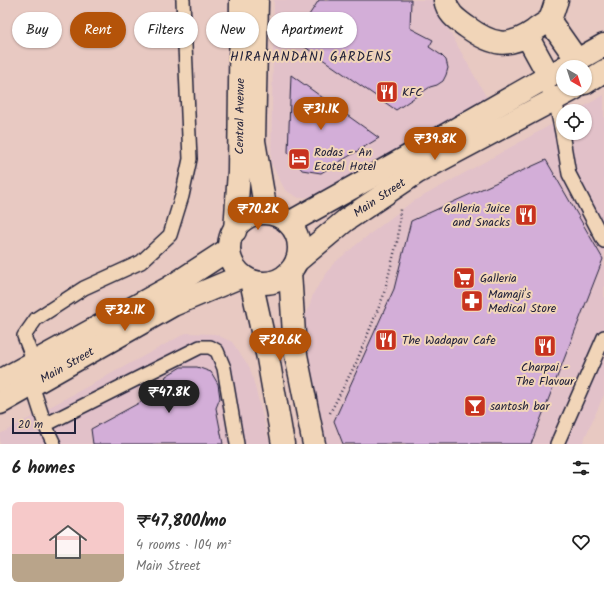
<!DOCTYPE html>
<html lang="en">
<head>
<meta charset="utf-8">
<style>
  body { margin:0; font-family:Kalam,sans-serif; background:#f2f2f2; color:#222; height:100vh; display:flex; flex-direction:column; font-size:15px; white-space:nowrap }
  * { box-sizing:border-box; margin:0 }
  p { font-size:13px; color:#767676 }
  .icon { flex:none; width:22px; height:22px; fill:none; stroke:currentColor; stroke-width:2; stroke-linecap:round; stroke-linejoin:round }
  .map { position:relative; height:444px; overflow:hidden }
  .panel { display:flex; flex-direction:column; background:#fff; flex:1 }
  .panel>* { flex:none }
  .guide { position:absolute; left:12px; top:12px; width:400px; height:36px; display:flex; gap:8px }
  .needle { width:26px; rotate:141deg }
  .buttons { position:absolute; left:556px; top:60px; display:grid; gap:8px }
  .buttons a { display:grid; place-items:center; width:36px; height:36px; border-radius:50%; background:#fff; box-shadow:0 1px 3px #0004; font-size:20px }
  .scale { position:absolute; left:12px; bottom:10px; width:64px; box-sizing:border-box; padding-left:4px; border:2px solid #22223b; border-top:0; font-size:11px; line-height:14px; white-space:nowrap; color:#22223b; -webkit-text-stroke:3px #f1d5b8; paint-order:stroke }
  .price { position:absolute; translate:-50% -34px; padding:0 9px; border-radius:14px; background:#b45309; color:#fff; font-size:13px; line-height:26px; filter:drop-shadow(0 1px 2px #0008) }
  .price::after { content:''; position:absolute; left:50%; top:24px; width:12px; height:9px; margin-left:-6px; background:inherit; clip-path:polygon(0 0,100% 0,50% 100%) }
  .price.current { background:#222; color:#fff }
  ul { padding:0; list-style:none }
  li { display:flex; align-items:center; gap:12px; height:100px; padding:0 12px }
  li span { display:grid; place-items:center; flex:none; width:112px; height:80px; border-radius:6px; color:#555 }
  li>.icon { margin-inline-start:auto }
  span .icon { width:48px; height:48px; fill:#fffc; stroke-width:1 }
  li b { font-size:17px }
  h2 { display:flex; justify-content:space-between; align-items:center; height:48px; padding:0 12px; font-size:17px }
  .pill { padding:0 14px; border-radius:18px; background:#fff; box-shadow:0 1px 3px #0004; font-size:14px; line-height:36px }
  .pill.current { background:#b45309; color:#fff }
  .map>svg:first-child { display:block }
  .built { fill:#e2c1c9 }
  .building { fill:#d3aed8; stroke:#22223b }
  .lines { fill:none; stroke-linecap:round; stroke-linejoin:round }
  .lane-casing { stroke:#22223b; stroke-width:16 }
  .street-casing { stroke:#22223b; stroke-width:25 }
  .secondary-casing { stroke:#22223b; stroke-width:25 }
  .path { stroke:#22223b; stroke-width:2.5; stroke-dasharray:1 3; stroke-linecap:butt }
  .lane { stroke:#f1d5b8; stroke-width:13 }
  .street { stroke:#f1d5b8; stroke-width:22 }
  .secondary { stroke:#f1d5b8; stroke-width:22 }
  .labels { text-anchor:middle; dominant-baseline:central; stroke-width:4; stroke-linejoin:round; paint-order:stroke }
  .poi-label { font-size:12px; fill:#22223b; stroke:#f1d5b8; text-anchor:start }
  .street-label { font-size:12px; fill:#22223b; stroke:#f1d5b8 }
  .neighbourhood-label { font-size:13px; letter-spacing:1px; fill:#22223b; stroke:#f1d5b8 }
</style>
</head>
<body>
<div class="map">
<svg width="604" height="444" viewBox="0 0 604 444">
  <rect width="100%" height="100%" fill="#e8c9c2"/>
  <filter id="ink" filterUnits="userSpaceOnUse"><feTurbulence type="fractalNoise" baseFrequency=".025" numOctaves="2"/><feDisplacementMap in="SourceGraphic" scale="8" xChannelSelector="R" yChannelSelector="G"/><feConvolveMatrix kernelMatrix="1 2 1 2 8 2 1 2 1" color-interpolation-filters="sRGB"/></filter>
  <g filter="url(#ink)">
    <!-- built -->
    <path class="built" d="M274 0H432L488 100 314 196 299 198 285 190 271 163Z
      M604 95V395L582 444H326L306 373 302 327 314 292 333 264 357 244 409 204 563 118V133H585V111H576Z
      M186 333 215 334 232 342 250 368 270 444H0V434Z"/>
    <!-- building -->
    <path class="building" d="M319 0H411L410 28 433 40 429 47 441 55 446 60 448 68 446 75 443 81 437 85 430 87 396 110 302 45 300 35 303 24Z
      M291 75 379 138 321 173 302 170 288 152Z
      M546 160 603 259 531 444H343L334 421 394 289 411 221Z
      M181 367H197L211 372 218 384 220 398 216 408 223 444H93L91 429 161 391 166 376Z"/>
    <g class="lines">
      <!-- lane casing -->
      <g class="lane-casing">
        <path id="lane" d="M542 80 555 99 562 133 569 174 604 241
          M34 362 24 336 36 319 84 288 141 262 170 235 182 196 190 159 183 0
          M32 385 45 425 54 444
          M45 425 200 347H210L217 351 224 368 237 444
          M557 444 604 337"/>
      </g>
      <!-- street casing -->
      <g class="street-casing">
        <path id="street" d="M445 0C448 14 456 19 467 27 492 45 508 49 534 31 538 27 545 24 549 20 553 15 554 6 557 0
          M549 20 577 60
          M527 36 549 76"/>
      </g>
      <!-- secondary casing -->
      <g class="secondary-casing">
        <g id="secondary">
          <path d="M257 0 254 141 266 212"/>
          <path d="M565 67 604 45"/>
          <path d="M585 83 604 71"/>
          <circle cx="264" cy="248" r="35"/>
          <path d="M289 223 409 156 563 68"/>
          <path id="s1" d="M235 231 239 171 241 0"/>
          <path id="s2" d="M297 261 346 220 416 173 574 89"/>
          <path d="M290 272 295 350 314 444"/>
          <path d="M251 281 268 358 283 444"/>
          <path d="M0 381 169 288 229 249"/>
          <path id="s3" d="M0 403 173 305 242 276"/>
        </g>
      </g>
      <!-- path -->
      <path class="path" d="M330 413 356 363 383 297 398 238 400 209"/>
      <!-- lane -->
      <use href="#lane" class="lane"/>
      <!-- street -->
      <use href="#street" class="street"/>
      <!-- secondary -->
      <use href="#secondary" class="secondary"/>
    </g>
  </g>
  <!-- icons -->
  <defs>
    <g id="restaurant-square" transform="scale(1.15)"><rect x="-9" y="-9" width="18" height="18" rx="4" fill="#c8321e" stroke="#f1d5b8"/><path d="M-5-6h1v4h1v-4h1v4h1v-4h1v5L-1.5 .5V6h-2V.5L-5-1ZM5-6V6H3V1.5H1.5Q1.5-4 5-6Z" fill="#fff"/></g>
    <g id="hotel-square" transform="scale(1.15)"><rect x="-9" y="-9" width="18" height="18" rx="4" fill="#c8321e" stroke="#f1d5b8"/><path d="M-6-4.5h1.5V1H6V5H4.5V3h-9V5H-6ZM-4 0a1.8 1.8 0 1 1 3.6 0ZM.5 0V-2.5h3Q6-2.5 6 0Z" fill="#fff"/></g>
    <g id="supermarket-square" transform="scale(1.15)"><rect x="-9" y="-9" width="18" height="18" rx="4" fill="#c8321e" stroke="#f1d5b8"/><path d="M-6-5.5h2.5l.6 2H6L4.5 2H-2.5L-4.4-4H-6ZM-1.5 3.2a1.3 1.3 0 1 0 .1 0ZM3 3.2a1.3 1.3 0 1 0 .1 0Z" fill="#fff"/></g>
    <g id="pharmacy-square" transform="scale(1.15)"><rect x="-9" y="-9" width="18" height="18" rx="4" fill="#c8321e" stroke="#f1d5b8"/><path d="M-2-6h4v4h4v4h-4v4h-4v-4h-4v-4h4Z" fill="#fff"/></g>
    <g id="bar-square" transform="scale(1.15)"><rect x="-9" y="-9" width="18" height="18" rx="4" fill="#c8321e" stroke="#f1d5b8"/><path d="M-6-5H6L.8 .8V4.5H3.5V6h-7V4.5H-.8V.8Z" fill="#fff"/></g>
  </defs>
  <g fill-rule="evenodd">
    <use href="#restaurant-square" x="387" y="92"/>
    <use href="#hotel-square" x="299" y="159"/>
    <use href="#restaurant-square" x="526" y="215"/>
    <use href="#supermarket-square" x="464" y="278"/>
    <use href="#pharmacy-square" x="472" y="301"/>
    <use href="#restaurant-square" x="386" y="340"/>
    <use href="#restaurant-square" x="545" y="346"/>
    <use href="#bar-square" x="475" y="406"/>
  </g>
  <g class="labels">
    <!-- poi labels -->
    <g class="poi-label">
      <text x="402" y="92">KFC</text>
      <text x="314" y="152">Rodas - An<tspan x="314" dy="14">Ecotel Hotel</tspan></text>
      <text x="510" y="208" text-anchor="end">Galleria Juice<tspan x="510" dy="14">and Snacks</tspan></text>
      <text x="480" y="278">Galleria</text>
      <text x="488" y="294">Mamaji's<tspan x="488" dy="14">Medical Store</tspan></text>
      <text x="402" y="340">The Wadapav Cafe</text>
      <text x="545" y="367" text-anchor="middle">Charpai -<tspan x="545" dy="14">The Flavour</tspan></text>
      <text x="490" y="406">santosh bar</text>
    </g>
    <!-- street labels -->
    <g class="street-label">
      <text stroke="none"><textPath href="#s1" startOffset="115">Central Avenue</textPath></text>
      <text stroke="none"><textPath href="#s2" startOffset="104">Main Street</textPath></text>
      <text stroke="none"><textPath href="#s3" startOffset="77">Main Street</textPath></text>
    </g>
    <!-- neighbourhood labels -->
    <g class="neighbourhood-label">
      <text x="311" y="57">HIRANANDANI GARDENS</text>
    </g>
  </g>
</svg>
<div class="buttons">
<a><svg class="needle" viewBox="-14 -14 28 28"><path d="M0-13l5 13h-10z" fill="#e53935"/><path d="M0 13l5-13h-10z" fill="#767676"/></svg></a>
<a><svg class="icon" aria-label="locate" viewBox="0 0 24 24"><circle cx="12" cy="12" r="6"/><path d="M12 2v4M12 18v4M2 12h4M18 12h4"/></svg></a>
</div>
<div class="scale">20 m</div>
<b class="price" style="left:321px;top:131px">₹31.1K</b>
<b class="price" style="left:435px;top:161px">₹39.8K</b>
<b class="price" style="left:258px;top:231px">₹70.2K</b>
<b class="price" style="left:125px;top:332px">₹32.1K</b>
<b class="price" style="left:280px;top:362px">₹20.6K</b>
<b class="price current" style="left:169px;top:414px">₹47.8K</b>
<div class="guide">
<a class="pill">Buy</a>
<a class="pill current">Rent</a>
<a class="pill">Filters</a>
<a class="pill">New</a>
<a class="pill">Apartment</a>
</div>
</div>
<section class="panel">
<h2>6 homes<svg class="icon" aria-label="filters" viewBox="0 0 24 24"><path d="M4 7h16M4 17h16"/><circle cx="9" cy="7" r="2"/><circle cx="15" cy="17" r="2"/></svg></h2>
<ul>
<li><span style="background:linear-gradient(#f6c9c9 65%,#b9a48a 0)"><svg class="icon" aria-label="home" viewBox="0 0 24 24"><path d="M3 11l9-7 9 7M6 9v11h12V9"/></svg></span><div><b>₹47,800/mo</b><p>4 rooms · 104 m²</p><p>Main Street</p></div><svg class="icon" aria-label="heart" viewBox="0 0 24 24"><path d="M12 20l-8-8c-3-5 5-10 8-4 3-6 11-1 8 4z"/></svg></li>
</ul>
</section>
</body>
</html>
